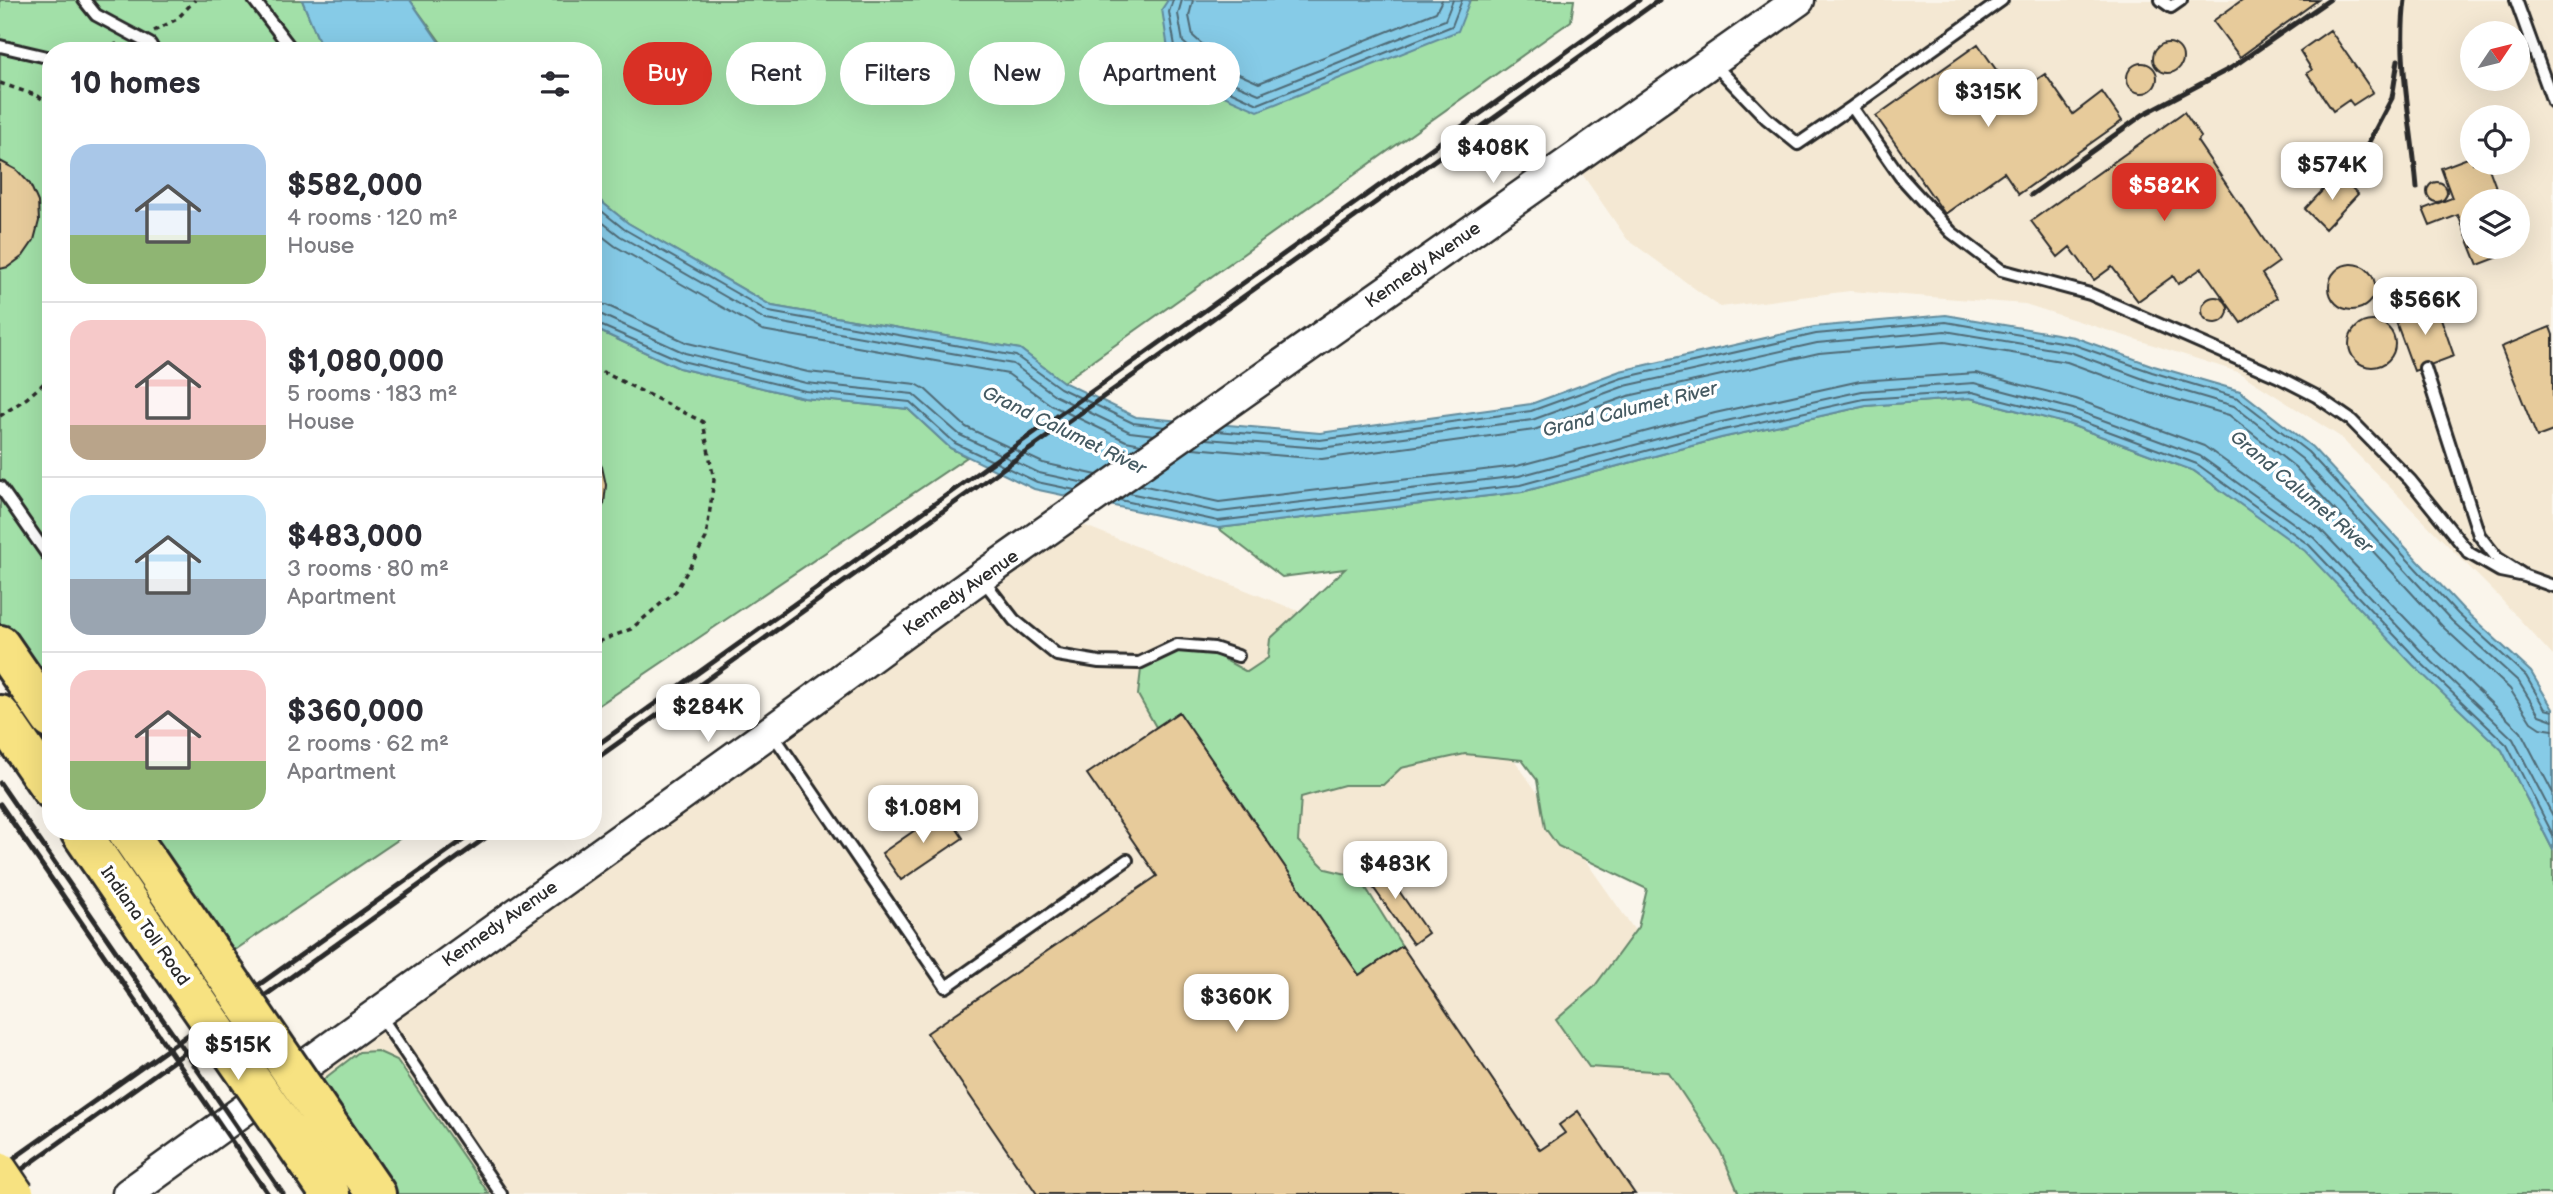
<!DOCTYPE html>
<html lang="en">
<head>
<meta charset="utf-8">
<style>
  body { margin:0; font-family:"Balsamiq Sans",sans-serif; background:#f7f7f7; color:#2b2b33; height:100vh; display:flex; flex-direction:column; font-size:26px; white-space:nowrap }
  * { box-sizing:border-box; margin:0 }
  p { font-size:23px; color:#7c7c81 }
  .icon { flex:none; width:38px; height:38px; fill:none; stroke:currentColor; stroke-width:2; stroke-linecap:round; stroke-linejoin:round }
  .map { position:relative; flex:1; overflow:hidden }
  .details { position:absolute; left:42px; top:42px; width:560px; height:798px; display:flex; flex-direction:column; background:#fff; border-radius:28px; box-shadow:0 7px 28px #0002 }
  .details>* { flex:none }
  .top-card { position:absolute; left:623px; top:42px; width:665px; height:63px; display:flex; gap:14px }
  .needle { width:46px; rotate:55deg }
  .buttons { position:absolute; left:2460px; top:21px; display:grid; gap:14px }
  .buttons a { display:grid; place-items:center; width:70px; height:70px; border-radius:50%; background:#fff; box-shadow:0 7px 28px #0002; font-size:35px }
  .price { position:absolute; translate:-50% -60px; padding:0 16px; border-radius:14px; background:#fff; color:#222; font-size:23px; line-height:46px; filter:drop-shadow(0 2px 4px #0008) }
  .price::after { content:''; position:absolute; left:50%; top:42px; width:21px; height:16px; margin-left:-10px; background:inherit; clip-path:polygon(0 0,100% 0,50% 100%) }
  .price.current { background:#d93025; color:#fff }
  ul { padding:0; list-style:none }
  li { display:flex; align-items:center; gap:21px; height:175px; padding:0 28px }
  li+li { border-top:2px solid #e1e1e2 }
  li span { display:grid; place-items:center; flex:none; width:196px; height:140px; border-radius:21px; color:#555 }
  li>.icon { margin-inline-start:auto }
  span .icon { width:84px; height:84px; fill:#fffc; stroke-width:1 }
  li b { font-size:30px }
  h2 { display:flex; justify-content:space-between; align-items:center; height:84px; padding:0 28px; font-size:30px }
  .tag { padding:0 24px; border-radius:32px; background:#fff; box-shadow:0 7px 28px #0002; font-size:24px; line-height:63px }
  .tag.current { background:#d93025; color:#fff }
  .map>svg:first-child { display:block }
  .built { fill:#f4e8d3; fill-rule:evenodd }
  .green { fill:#a2e0a8; stroke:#66866a; stroke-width:2 }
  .water { fill:#86cbe7; stroke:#628b9c; stroke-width:2 }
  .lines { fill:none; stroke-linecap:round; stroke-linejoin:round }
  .shore { stroke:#4f6b76; stroke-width:2 }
  .building { fill:#e7cb9b; stroke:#2b2b2b; stroke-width:2 }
  .lane-casing { stroke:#2b2b2b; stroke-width:16 }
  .secondary-casing { stroke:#2b2b2b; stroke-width:35 }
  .highway-casing { stroke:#2b2b2b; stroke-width:44 }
  .path { stroke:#2b2b2b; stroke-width:3.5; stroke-dasharray:5 5; stroke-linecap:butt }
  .lane { stroke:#fff; stroke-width:10 }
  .secondary { stroke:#fff; stroke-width:30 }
  .highway { stroke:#f7e281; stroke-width:38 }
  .rail { stroke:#2b2b2b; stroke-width:5 }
  .primary-bridge-casing { stroke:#2b2b2b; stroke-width:38; stroke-linecap:butt }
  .highway-bridge-casing { stroke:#2b2b2b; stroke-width:44; stroke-linecap:butt }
  .primary-bridge { stroke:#f7e281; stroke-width:33 }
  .highway-bridge { stroke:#f7e281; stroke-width:38 }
  .labels { text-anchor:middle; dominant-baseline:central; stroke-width:7; stroke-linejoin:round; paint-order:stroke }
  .street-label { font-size:18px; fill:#2b2b2b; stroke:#fff }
  .water-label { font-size:19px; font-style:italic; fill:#465b63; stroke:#fff }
</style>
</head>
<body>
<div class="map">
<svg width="2553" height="1194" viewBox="0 0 2553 1194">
  <rect width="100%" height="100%" fill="#faf5eb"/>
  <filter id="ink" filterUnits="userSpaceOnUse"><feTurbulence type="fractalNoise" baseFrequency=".0143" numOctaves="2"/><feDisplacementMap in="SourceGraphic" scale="14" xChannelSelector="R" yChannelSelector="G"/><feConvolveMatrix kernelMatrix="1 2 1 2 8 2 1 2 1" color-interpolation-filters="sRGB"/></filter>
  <g filter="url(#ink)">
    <!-- built -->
    <path class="built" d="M1794 0H2553V656L2499 597 2339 436 2238 372 2025 304 1850 291 1720 307 1627 239 1571 158ZM2473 33H2518V79H2473ZM2473 117H2518V163H2473ZM2473 201H2518V247H2473Z
      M1068 519 1453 673 1720 1051 1750 1194H376L307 1081Z"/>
    <!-- green -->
    <path class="green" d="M0 0H302L323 51H51V719L0 645Z
      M410 0H1574L1571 21 1063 382 1020 349 772 306 628 223 593 195V51H447Z
      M593 328 679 368 804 398 908 409 950 448 967 457 593 709Z
      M1970 398 2068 424 2194 471 2305 550 2421 672 2502 750 2553 850V1194H1739L1720 1150 1668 1072 1589 1067 1556 1020 1594 987 1638 927 1647 889 1558 846 1545 828 1537 780 1522 760 1465 754 1401 768 1383 785H1344L1301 797 1298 841 1326 869 1359 877 1402 946 1359 975 1179 712 1156 727 1138 695 1142 661 1170 648 1209 651 1247 672 1268 658 1270 639 1345 569 1282 577 1218 528 1522 492 1721 438 1866 406Z
      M127 831H411L235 950 193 927Z
      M377 1051 397 1060 489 1194H398L320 1082 359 1052Z"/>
    <!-- water -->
    <path class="water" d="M302 0H410L445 51H323Z
      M1168 0H1470L1458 31 1258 111 1217 93 1168 49 1162 9Z
      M593 195 628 223 772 306 1020 349 1063 382 1136 417 1320 433 1531 404 1620 371 1814 327 1946 315 2074 337 2154 366 2240 391 2312 447 2463 609 2531 672 2553 709V850L2502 750 2413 665 2305 551 2194 471 2068 424 1970 398 1866 406 1721 438 1522 492 1218 528 1034 489 950 448 908 409 804 398 679 368 593 328Z"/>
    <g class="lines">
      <!-- shore -->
      <path class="shore" d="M1173 0 1169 12 1175 46 1221 87 1258 104 1452 26 1462 0
        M1182 0 1178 14 1183 42 1226 80 1259 94 1445 20 1453 0
        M1193 0 1189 16 1193 36 1232 71 1259 83 1436 12 1442 0
        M593 204 624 229 769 312 1016 356 1060 388 1133 423 1166 427
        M593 215 620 236 766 320 1013 364 1056 396 1130 432 1155 435
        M593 229 615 246 762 330 1008 374 1051 405 1126 441 1141 444
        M593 303 606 305 688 343 808 372 916 384 925 389 966 427 1043 463 1097 475
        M593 314 602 315 685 353 806 383 913 394 960 435 1039 473 1085 483
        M593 322 682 361 805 391 910 402 955 443 1037 482 1075 490
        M1217 431 1320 440 1531 411 1622 378 1816 334 1946 322 2072 344 2152 372 2238 398 2308 452 2458 614 2526 676 2545 709 2553 711
        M1206 439 1321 448 1532 420 1625 386 1817 343 1945 331 2070 352 2149 381 2234 406 2302 459 2452 621 2519 682 2539 715 2553 720
        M1193 448 1322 459 1534 430 1628 396 1819 353 1945 342 2067 362 2146 391 2229 415 2295 467 2444 628 2510 689 2531 722 2540 728 2553 730
        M1141 485 1219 502 1517 466 1715 413 1860 381 1976 373 2076 399 2204 446 2320 529 2432 646 2521 732 2553 793
        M1129 493 1219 512 1519 476 1717 423 1862 391 1974 383 2073 409 2200 456 2314 538 2424 654 2513 739 2553 816
        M1120 500 1218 521 1520 485 1719 431 1864 399 1972 392 2070 417 2197 464 2309 545 2418 660 2507 745 2553 835"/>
    </g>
    <!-- building -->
    <path class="building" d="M2242 0H2318L2240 57 2213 21Z
      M2330 30 2373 92 2353 105 2349 100 2333 111 2307 73 2312 70 2300 51Z
      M2153 58a15 15 0 1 1 30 0a15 15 0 1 1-30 0Z
      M1978 44 2014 95 2045 74 2073 114 2102 92 2122 121 2019 194 2004 172 1945 214 1876 116Z
      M2127 78a15 15 0 1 1 30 0a15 15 0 1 1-30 0Z
      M2184 112 2201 137 2197 141 2279 262 2262 274 2277 298 2241 323 2202 268 2178 284 2173 276 2138 301 2112 267 2094 280 2070 247 2058 257 2031 221Z
      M2473 156V163H2487L2501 201H2473V247H2518V244L2520 249 2478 265 2458 215 2430 226 2423 209 2452 198 2441 168Z
      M0 161 17 170 30 184 38 202 39 221 34 240 23 256 8 267 0 269Z
      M2338 174 2358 194 2325 229 2305 209Z
      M2427 192a10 10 0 1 1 20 0a10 10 0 1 1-20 0Z
      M2329 287a23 23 0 1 1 46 0a23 23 0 1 1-46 0Z
      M2202 310a13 13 0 1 1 26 0a13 13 0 1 1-26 0Z
      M2436 304 2454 356 2414 371 2395 319Z
      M2349 344a23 23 0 1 1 46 0a23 23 0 1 1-46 0Z
      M2550 327 2553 335V431L2537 437 2501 347Z
      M593 453 602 467 606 485 604 504 593 522Z
      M1179 712 1359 975 1402 946 1540 1150 1565 1133 1559 1125 1578 1111 1635 1194H1037L927 1033 1157 876 1087 774Z
      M944 810 963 838 901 880 882 853Z
      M1377 859 1428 933 1413 944 1361 870Z"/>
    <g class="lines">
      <!-- lane casing -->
      <g class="lane-casing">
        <path id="lane" d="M84 0 96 15 150 44 154 51
          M254 0 293 51
          M2161 0 2171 7 2181 0
          M2516 0 2553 102
          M0 46 51 58
          M1714 64 1766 118 1798 144 1852 107 1900 176 1951 232 2001 270 2090 294 2279 377 2316 396 2351 420 2410 480 2469 553 2500 571 2525 576
          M1852 107 2002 0
          M2425 368 2479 535 2497 558 2525 576 2553 586
          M0 487 51 560
          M983 580 1014 620 1057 655 1099 662 1139 663 1177 645 1214 648 1238 656
          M772 733 946 987 1127 860
          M379 1014 501 1194"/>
      </g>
      <!-- secondary casing -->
      <g class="secondary-casing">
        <path id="secondary" d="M128 1194C339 1040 552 888 764 736 837 683 908 629 981 577 1254 385 1527 193 1799 0"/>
      </g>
      <!-- highway casing -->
      <g class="highway-casing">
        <path id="highway" d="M0 645 51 719
          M0 715 51 789
          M80 831 161 950
          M127 831 193 927
          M334 1133 376 1194
          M304 1156 330 1194"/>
      </g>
      <!-- path -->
      <path class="path" d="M154 31 177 19 195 0
        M62 49 74 51
        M85 51 117 44
        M0 83 38 96 51 106
        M593 367 703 422 714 480 706 538 676 591 631 629 593 644
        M0 416 27 398 51 377"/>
      <!-- lane -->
      <use href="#lane" class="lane"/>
      <!-- secondary -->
      <use href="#secondary" class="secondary"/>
      <!-- highway -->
      <use href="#highway" class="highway"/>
      <!-- rail -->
      <path class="rail" d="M2405 0C2397 62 2412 126 2417 188
        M2342 178 2363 153 2392 98 2398 60
        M2031 195 2144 114 2231 68 2329 0
        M593 748 1639 0
        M593 761 1659 0
        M0 783 283 1194
        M0 804 268 1194
        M0 1168 476 831
        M0 1185 495 831"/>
      <!-- primary-bridge casing -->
      <g class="primary-bridge-casing">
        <path id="primary-bridge" d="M0 1169 17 1194"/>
      </g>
      <!-- highway-bridge casing -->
      <g class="highway-bridge-casing">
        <path id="highway-bridge" d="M193 927 334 1133
          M161 950 304 1156"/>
      </g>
      <!-- primary-bridge -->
      <use href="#primary-bridge" class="primary-bridge"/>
      <!-- highway-bridge -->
      <use href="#highway-bridge" class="highway-bridge"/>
    </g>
  </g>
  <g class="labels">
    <!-- street labels -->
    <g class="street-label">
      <text transform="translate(1423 265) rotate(-35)">Kennedy Avenue</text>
      <text transform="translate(961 593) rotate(-35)">Kennedy Avenue</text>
      <text transform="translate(500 924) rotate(-35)">Kennedy Avenue</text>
      <text transform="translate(145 926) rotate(55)">Indiana Toll Road</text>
    </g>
    <!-- water labels -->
    <g class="water-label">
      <text transform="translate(1630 410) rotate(-14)">Grand Calumet River</text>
      <text transform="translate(1064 431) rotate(26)">Grand Calumet River</text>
      <text transform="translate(2301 492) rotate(40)">Grand Calumet River</text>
    </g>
  </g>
</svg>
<div class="buttons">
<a><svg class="needle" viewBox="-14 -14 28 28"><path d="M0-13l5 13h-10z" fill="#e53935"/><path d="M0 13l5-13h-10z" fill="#7c7c81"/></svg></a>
<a><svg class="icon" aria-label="locate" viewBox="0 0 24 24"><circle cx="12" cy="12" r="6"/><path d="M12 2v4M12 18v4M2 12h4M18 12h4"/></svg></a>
<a><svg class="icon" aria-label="layers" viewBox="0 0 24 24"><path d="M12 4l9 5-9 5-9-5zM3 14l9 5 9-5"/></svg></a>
</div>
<b class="price" style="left:1988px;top:129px">$315K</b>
<b class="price" style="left:1493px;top:185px">$408K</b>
<b class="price" style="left:2332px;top:202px">$574K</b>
<b class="price current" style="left:2164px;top:223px">$582K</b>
<b class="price" style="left:2425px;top:337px">$566K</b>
<b class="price" style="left:708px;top:744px">$284K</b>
<b class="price" style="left:923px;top:845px">$1.08M</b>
<b class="price" style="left:1395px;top:901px">$483K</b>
<b class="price" style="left:1236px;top:1034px">$360K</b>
<b class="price" style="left:238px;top:1082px">$515K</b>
<div class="top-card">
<a class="tag current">Buy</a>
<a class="tag">Rent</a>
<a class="tag">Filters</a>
<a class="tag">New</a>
<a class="tag">Apartment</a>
</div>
<section class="details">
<h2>10 homes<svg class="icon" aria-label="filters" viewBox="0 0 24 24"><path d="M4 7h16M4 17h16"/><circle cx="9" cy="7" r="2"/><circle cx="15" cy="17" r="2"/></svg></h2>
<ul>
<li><span style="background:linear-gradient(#a9c7e8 65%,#8fb573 0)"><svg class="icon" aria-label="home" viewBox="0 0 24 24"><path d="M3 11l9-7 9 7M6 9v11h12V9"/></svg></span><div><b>$582,000</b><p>4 rooms · 120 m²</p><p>House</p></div></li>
<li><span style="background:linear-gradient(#f6c9c9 75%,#b9a48a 0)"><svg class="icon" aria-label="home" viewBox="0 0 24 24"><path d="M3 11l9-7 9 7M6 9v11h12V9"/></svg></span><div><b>$1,080,000</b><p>5 rooms · 183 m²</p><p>House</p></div></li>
<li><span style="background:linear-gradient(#bfe0f5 60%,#9aa5b1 0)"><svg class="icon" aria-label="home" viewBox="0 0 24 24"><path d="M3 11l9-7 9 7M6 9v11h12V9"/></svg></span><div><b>$483,000</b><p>3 rooms · 80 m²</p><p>Apartment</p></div></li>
<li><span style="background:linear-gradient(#f6c9c9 65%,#8fb573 0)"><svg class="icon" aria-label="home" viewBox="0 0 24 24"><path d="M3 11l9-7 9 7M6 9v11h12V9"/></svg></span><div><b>$360,000</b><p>2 rooms · 62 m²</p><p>Apartment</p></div></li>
</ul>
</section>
</div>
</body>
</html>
